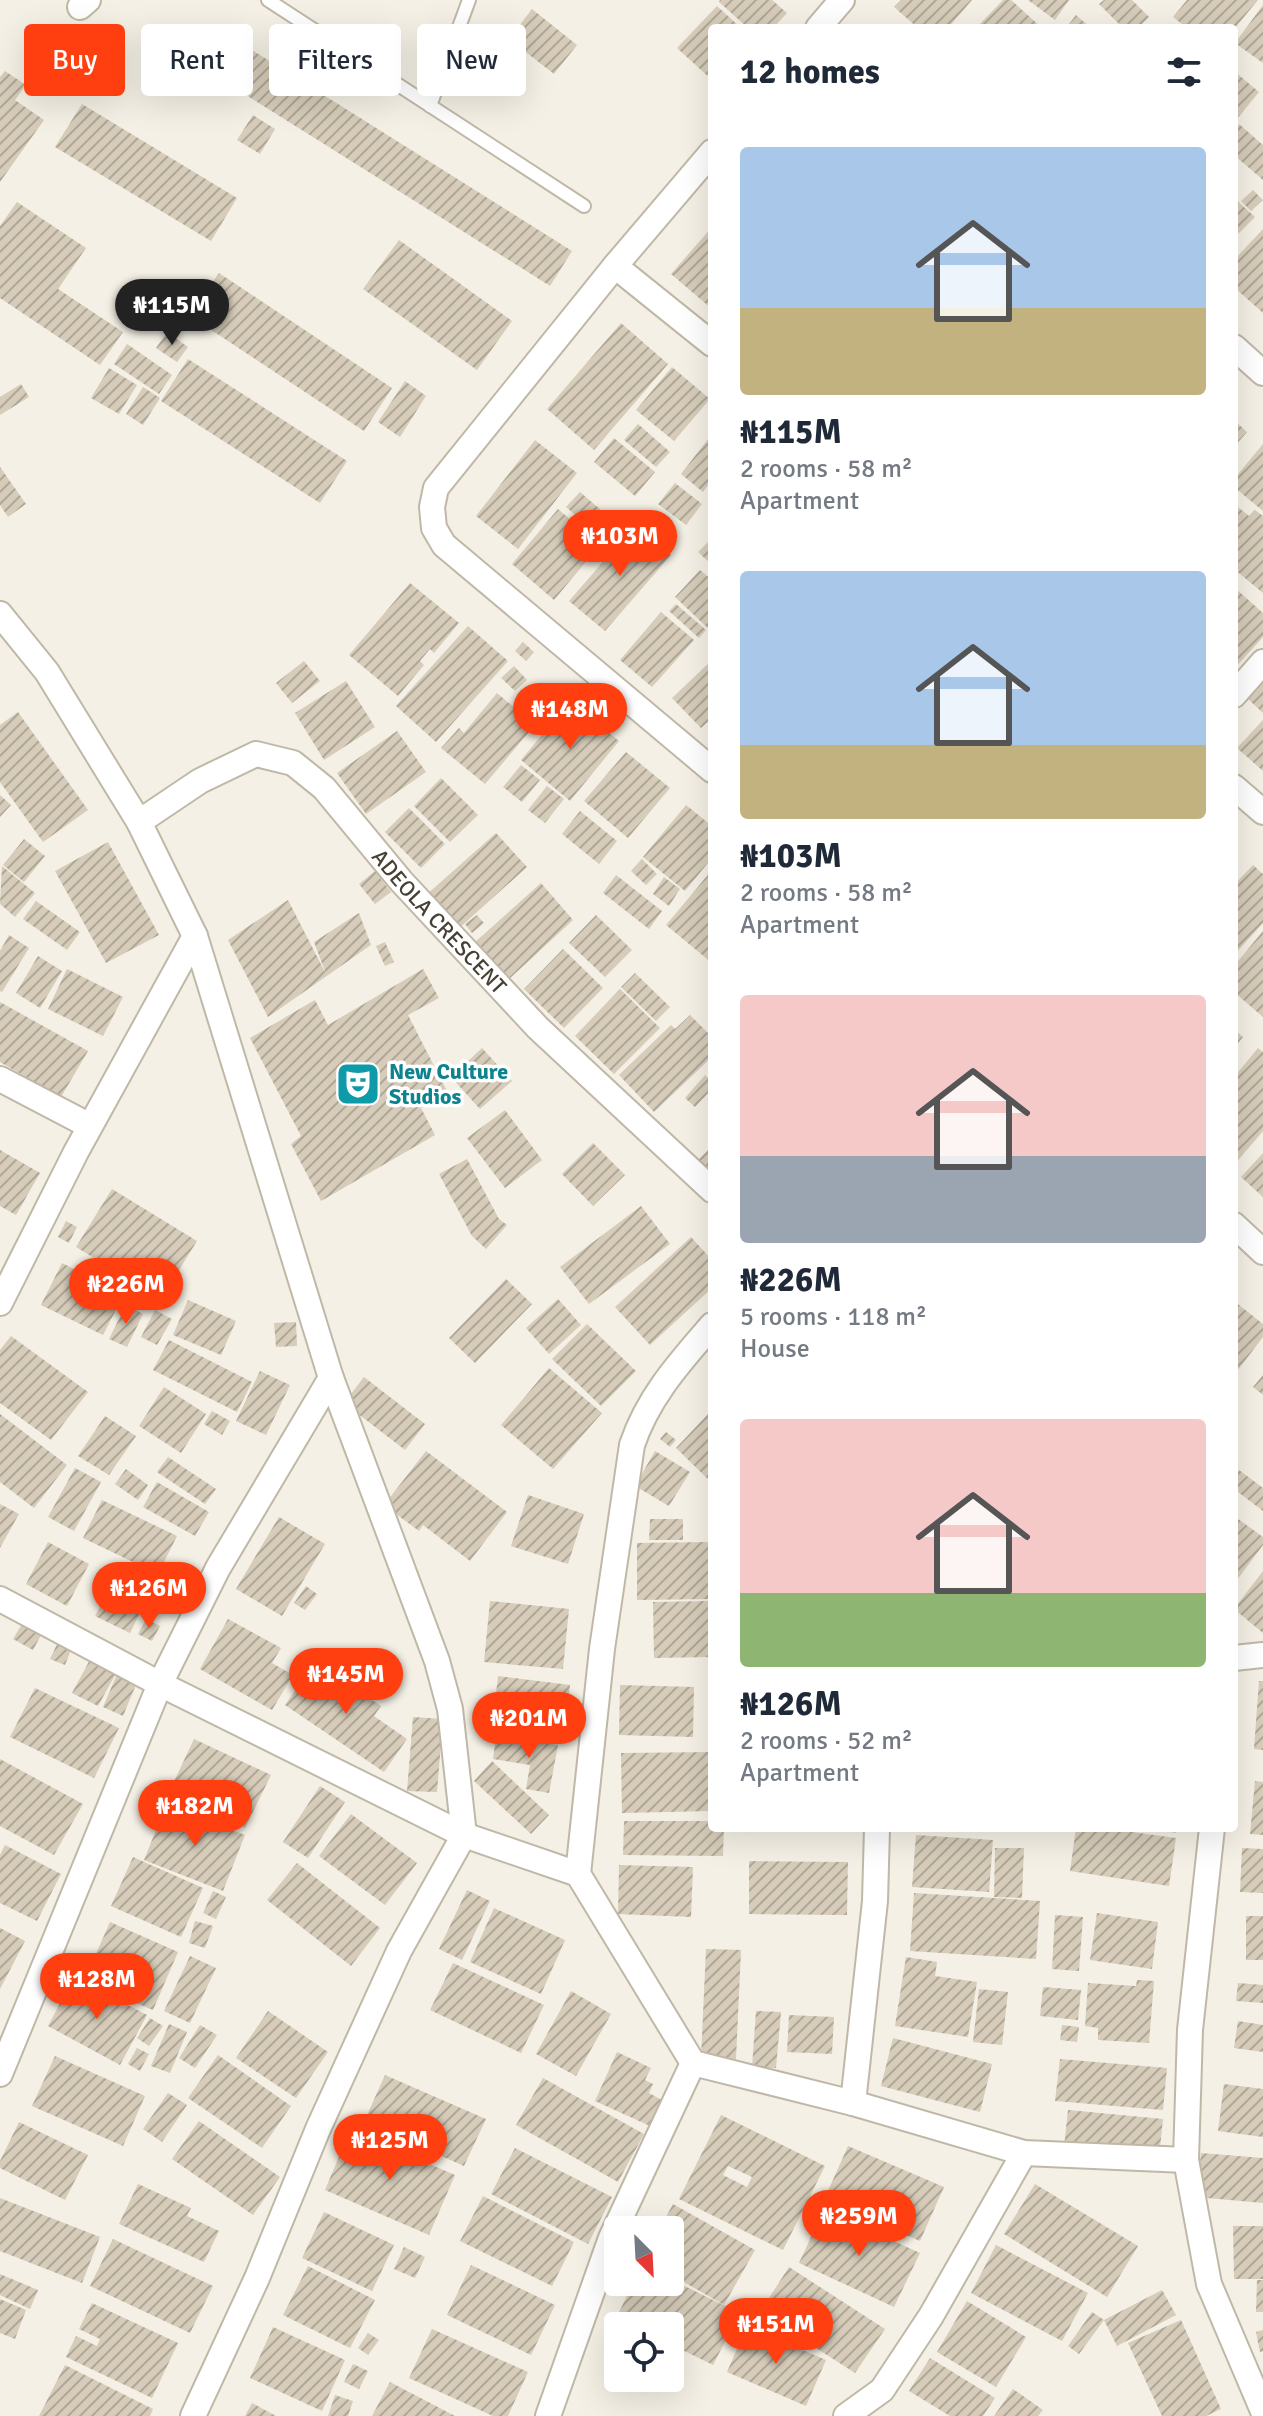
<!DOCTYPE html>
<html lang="en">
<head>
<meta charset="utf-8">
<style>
  body { margin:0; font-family:Signika,sans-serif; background:#f2f2f3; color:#1f2937; height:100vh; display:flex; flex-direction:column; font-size:30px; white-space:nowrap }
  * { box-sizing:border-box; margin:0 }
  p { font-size:26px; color:#747a83 }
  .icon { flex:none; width:44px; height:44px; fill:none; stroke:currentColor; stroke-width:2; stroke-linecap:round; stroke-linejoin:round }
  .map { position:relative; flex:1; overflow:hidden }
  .side { position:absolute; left:708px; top:24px; width:530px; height:1808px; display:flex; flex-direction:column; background:#fff; border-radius:8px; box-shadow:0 8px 32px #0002 }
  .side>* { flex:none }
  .guide { position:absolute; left:24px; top:24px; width:564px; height:72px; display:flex; gap:16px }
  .needle { width:52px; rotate:156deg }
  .buttons { position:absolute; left:604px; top:2216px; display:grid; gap:16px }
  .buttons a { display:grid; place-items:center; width:80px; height:80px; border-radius:8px; background:#fff; box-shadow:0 8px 32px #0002; font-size:40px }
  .price { position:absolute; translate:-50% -68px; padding:0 18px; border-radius:28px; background:#ff3f10; color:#fff; font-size:26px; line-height:52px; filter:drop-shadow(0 2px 4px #0008) }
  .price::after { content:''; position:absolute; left:50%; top:48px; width:24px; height:18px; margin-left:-12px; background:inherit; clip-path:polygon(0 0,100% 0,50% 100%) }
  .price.active { background:#222; color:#fff }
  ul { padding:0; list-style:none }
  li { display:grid; align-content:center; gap:16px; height:424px; padding:0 32px }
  li span { display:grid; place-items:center; height:248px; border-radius:8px; color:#555 }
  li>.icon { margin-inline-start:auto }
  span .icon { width:144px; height:144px; fill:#fffc; stroke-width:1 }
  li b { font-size:34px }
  h2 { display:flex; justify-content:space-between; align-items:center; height:96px; padding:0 32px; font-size:34px }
  .pill { padding:0 28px; border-radius:8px; background:#fff; box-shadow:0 8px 32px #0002; font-size:28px; line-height:72px }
  .pill.active { background:#ff3f10; color:#fff }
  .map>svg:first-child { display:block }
  .building { fill:url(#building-hatch); fill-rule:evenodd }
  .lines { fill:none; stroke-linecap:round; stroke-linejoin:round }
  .service-casing { stroke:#c0b8a7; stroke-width:16 }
  .minor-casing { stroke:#c0b8a7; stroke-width:28 }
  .service { stroke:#fff; stroke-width:12 }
  .minor { stroke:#fff; stroke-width:24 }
  .labels { text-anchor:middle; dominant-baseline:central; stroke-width:7; stroke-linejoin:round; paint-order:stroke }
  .street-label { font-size:22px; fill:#474034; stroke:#fff }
  .culture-label { font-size:22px; font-weight:bold; fill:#0d838f; stroke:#fff; text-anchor:start }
</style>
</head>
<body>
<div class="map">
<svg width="1263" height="2416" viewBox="0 0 1263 2416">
  <defs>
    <pattern id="building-hatch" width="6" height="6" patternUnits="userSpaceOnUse" patternTransform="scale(2)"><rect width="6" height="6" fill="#d6ccb9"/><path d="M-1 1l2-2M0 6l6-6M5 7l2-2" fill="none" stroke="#afa797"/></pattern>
  </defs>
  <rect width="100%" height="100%" fill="#f4f0e5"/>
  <!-- building -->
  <path class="building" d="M720 0H772L787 13 773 28H748L719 2Z
    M901 0H972L948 28H918L894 7Z
    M1003 0H1011L1042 28H976Z
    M1028 0H1069L1055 20Z
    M1104 0H1132L1149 17 1138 28H1123L1099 4Z
    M1187 0H1258L1235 28H1187L1173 17Z
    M1263 5V63L1235 43Z
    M717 6 741 28H712V80L677 48Z
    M532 9 577 45 554 74 509 39Z
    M1076 15 1091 28H1066Z
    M217 28 572 251 550 286 195 63Z
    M5 71 26 85 15 100 44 120 0 182V77Z
    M1234 71 1259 92 1236 120 1234 119Z
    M82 104 237 198 211 241 55 147Z
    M253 115 275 129 260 154 237 140Z
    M1239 124 1263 145V180L1234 155V130Z
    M1253 190 1263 200 1251 211 1241 201Z
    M1234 198 1255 217 1234 238Z
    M17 202 86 248 58 289 123 332 100 365 0 298V226Z
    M712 227V309L671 274Z
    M1263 229V313L1234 287V260Z
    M399 240 512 321 477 370 363 289Z
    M219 273 392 388 364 431 190 316Z
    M621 323 668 364 594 450 547 409Z
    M167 332 188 347 177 362 156 348Z
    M127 344 172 375 159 394 114 364Z
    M188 359 347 461 320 503 161 401Z
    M672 367 710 399 674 441 636 410Z
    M109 368 137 385 119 414 91 398Z
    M405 381 426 396 400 437 378 422Z
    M21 384 29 397 0 415V397Z
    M143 387 160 398 143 425 126 414Z
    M1234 420 1247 432 1234 447Z
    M638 424 670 452 656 467 624 440Z
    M712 434V480L703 492 681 474Z
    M614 438 655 472 635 496 594 462Z
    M535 440 577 473 518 549 476 516Z
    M1263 444V511L1234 487V479Z
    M0 467 26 504 8 517 0 505Z
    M675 483 702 504 686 525 658 504Z
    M580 492 615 522 602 538 566 507Z
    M1234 504 1249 516 1255 510 1263 516V593L1234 569Z
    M558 509 600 545 554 600 512 564Z
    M635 525 671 555 605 631 569 601Z
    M712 538V565L698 552Z
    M700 570 712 580V632L675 597Z
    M410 583 459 623 434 653 430 649 420 661 424 665 398 696 349 655Z
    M1234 587 1263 613V637L1234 669Z
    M676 604 706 630 699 638 669 611Z
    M661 612 694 640 652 687 620 660Z
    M468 626 508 661 436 742 396 706Z
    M523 642 534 652 526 661 515 651Z
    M712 660V718L701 728 672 698Z
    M304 661 320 681 292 703 276 683Z
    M514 666 527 680 515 691 501 678Z
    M346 681 375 727 324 760 295 713Z
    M1263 681V713L1247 698Z
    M497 693 535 725 485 784 441 748 459 728 464 733Z
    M570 701 619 741 570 801 521 760Z
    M18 712 88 810 43 842 0 782V725Z
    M1263 720V771L1237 748Z
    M397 731 426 772 366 814 337 773Z
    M626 752 670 788 628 838 584 801Z
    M521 765 540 780 522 802 503 787Z
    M441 778 478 815 450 842 414 806Z
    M547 786 564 799 545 823 528 810Z
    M0 795 11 805 0 817Z
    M686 805 712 826V858L685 891 643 857Z
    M409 808 445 844 421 868 385 832Z
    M580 811 617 841 599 864 562 834Z
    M496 833 527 867 456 931 425 896Z
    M24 839 45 856 24 882 3 865Z
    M108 842 159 935 106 963 55 871Z
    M642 859 657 874 646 885 631 871Z
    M1253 865 1263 874V923L1234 955V885Z
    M2 866 35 893 15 917 0 904Z
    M712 870V963L666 925Z
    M375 871 391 892 375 904 359 884Z
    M616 875 662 911 649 929 603 893Z
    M664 877 680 889 669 906 653 894Z
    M541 883 573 920 507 981 473 944Z
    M288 900 326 974 314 942 359 913 371 945 268 1017 228 940Z
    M36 901 80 932 67 950 23 919Z
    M477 915 484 923 472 933 465 924Z
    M596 915 632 950 605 977 569 943Z
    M1263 931V1017L1234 992V966Z
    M9 935 29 948 2 992 0 991V951Z
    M385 942 394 962 385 966 376 946Z
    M563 949 603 988 564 1028 524 989Z
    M38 956 62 971 40 1008 16 993Z
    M67 969 123 997 103 1036 48 1009Z
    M423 969 439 998 408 1015 447 1091 421 1108 435 1135 321 1201 291 1144 301 1136 250 1038 315 1000 328 1025Z
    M635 973 670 1007 656 1021 621 987Z
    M620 989 660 1028 614 1074 575 1036Z
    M0 1002 88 1051 61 1097 0 1062Z
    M690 1015 712 1037V1057L654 1112 619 1075 671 1025 675 1029Z
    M1234 1029 1243 1037 1234 1048Z
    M482 1048 512 1081 480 1109 451 1077Z
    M1258 1048 1263 1052V1131L1234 1165V1077Z
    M705 1075 712 1081V1089L695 1107 685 1098Z
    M505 1110 542 1160 505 1188 467 1138Z
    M593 1143 625 1175 593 1206 562 1174Z
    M712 1146V1166L708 1170 698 1160Z
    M0 1150 40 1173 16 1215 0 1206Z
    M1263 1153V1197L1241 1177Z
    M467 1159 499 1219 507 1225 486 1249 472 1236 439 1174Z
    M112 1189 197 1241 161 1299 76 1247Z
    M641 1206 670 1244 589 1304 560 1267Z
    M66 1221 77 1227 69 1243 58 1237Z
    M691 1237 712 1260V1288L650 1345 615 1307Z
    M62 1263 124 1294 103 1335 41 1305Z
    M506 1279 532 1304 475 1363 449 1338Z
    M558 1299 581 1325 549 1354 526 1328Z
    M188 1300 236 1321 221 1355 173 1335Z
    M1234 1301 1263 1324V1337L1234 1375Z
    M126 1305 143 1314 127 1347 109 1339Z
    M155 1310 172 1319 157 1345 141 1337Z
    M296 1322 297 1346 276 1347 274 1323Z
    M587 1324 636 1371 601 1406 552 1359Z
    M11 1336 88 1392 51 1440 0 1403V1350Z
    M169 1340 252 1382 237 1412 153 1370Z
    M549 1368 602 1413 553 1469 501 1425Z
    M260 1371 290 1385 266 1435 236 1421Z
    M1263 1375V1395L1253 1387Z
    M364 1377 425 1424 405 1450 344 1403Z
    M164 1387 206 1414 181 1453 139 1426Z
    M212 1411 230 1421 222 1435 204 1424Z
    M0 1414 67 1465 34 1508 0 1482Z
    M708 1414 712 1417V1483L676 1448Z
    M105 1416 136 1436 109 1475 78 1456Z
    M666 1432 676 1440 670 1447 660 1439Z
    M426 1451 507 1512 470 1561 423 1525 419 1531 384 1505Z
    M655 1451 690 1472 669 1506 635 1486Z
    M168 1457 216 1489 205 1504 157 1472Z
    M75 1468 101 1482 74 1531 48 1517Z
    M126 1469 148 1485 138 1500 115 1484Z
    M1239 1470 1263 1488V1511L1234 1489V1477Z
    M157 1482 209 1512 195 1536 143 1507Z
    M528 1495 584 1514 568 1564 511 1546Z
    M102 1500 177 1536 158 1574 83 1538Z
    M0 1504 19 1514 0 1548Z
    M1234 1516 1263 1537V1545L1234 1584Z
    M279 1517 325 1544 282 1616 236 1589Z
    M650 1519H683V1540H649Z
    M48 1542 89 1564 67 1606 26 1584Z
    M712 1542V1599L637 1600V1543Z
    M1263 1571V1633L1234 1609Z
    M117 1574 151 1591 130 1633 95 1616Z
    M306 1586 317 1594 305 1610 294 1603Z
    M490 1601 569 1609 563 1669 484 1662Z
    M712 1601V1657L654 1658 653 1602Z
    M26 1617 45 1628 33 1650 13 1639Z
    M146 1619 160 1626 152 1641 138 1634Z
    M228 1619 281 1648 272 1663 293 1675 272 1710 200 1669Z
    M59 1640 73 1645 65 1665 50 1659Z
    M92 1656 118 1670 98 1706 72 1693Z
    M315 1661 381 1706 374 1716 407 1739 384 1772 285 1705Z
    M120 1667 140 1675 123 1716 103 1707Z
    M498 1676 570 1685 563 1738 492 1730Z
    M1259 1681H1263V1750L1254 1749Z
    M620 1685 694 1687 693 1737 619 1735Z
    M35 1688 119 1728 94 1778 10 1737Z
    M413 1717 443 1719 437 1792 407 1791Z
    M496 1736 558 1745 549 1793 526 1789 530 1765 493 1759Z
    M194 1739 271 1775 245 1828 169 1792Z
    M712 1752V1811L622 1813 621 1753Z
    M0 1759 83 1804 54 1855 0 1826Z
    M492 1761 549 1815 531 1834 474 1781Z
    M1255 1781 1263 1782V1835L1250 1834Z
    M320 1786 345 1802 308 1858 283 1842Z
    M166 1805 245 1835 223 1891 144 1860Z
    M351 1814 417 1863 385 1905 319 1856Z
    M624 1821H712V1828H724L723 1856 623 1855Z
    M1076 1828H1103L1176 1838 1169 1886 1070 1871Z
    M1148 1828H1176V1833Z
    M916 1835 993 1840 989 1892 912 1887Z
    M5 1845 61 1874 37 1921 0 1903V1855Z
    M995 1848H1024L1022 1898 994 1897Z
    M1242 1848 1263 1849V1893L1240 1892Z
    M133 1857 203 1888 181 1937 111 1906Z
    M749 1861 848 1862 847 1915 749 1914Z
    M297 1863 380 1928 351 1966 267 1900Z
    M619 1865 693 1867 691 1917 618 1914Z
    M467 1890 490 1901 462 1960 439 1949Z
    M213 1891 226 1897 216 1919 203 1913Z
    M914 1893 1040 1901 1036 1959 910 1951Z
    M494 1908 565 1940 541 1994 470 1962Z
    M1097 1913 1158 1922 1152 1969 1090 1960Z
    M1055 1915 1083 1917 1079 1971 1052 1969Z
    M1246 1916H1263V1960H1246Z
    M195 1921 213 1926 205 1948 189 1943Z
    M110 1922 178 1952 153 2010 84 1981Z
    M0 1928 25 1941 0 1989Z
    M706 1949 741 1950 736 2059 701 2057Z
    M190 1956 216 1968 190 2023 164 2011Z
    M906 1957 937 1962 935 1976 977 1982 968 2037 895 2026Z
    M453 1963 544 2005 521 2053 430 2010Z
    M74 1977 147 2015 120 2065 48 2026Z
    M1137 1980 1154 1981 1149 2043 1098 2040V2028L1085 2026 1088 1983 1136 1986Z
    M1238 1983 1263 1985V2003L1236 2001Z
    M1043 1987 1081 1990 1078 2020 1040 2016Z
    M979 1989 1008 1992 1002 2045 973 2042Z
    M571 1991 611 2014 576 2076 536 2054Z
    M268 2011 328 2052 296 2098 236 2058Z
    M756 2011 781 2012 776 2068 752 2067Z
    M789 2015 834 2017 832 2054 787 2052Z
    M150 2018 163 2026 149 2046 137 2038Z
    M1238 2021 1263 2025V2052L1234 2048Z
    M169 2024 187 2032 170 2073 151 2066Z
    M200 2025 217 2035 195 2068 179 2058Z
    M1062 2025 1079 2027 1077 2042 1060 2040Z
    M893 2038 992 2064 980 2112 881 2086Z
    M137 2048 149 2054 140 2071 128 2064Z
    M617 2052 651 2068 645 2080 653 2084 649 2093 662 2100 650 2126 595 2101Z
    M218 2055 291 2106 262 2148 188 2098Z
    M55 2056 145 2096 123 2146 32 2106Z
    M1060 2059 1167 2068 1163 2110 1055 2101Z
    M385 2075 486 2119 464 2166 364 2122Z
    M543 2078 644 2134 618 2182 516 2125Z
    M1224 2084 1263 2089V2137L1218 2131Z
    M168 2093 187 2105 162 2142 143 2129Z
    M1068 2110 1163 2119 1159 2157 1064 2147Z
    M721 2115 825 2166 783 2250 679 2199ZM728 2166 752 2177 747 2187 723 2175Z
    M199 2121 280 2177 253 2215 172 2159Z
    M19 2122 88 2155 65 2200 0 2168V2161Z
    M350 2130 455 2175 429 2235 325 2190Z
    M848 2146 944 2187 920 2241 824 2200Z
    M515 2148 612 2197 588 2244 491 2194Z
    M1201 2153 1263 2158V2203L1196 2197Z
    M138 2184 191 2208 187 2216 219 2231 204 2262 119 2224Z
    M1035 2184 1138 2246 1107 2297 1004 2234Z
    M483 2196 574 2242 552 2286 460 2241Z
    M0 2198 100 2237 82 2283 0 2251Z
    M673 2204 755 2250 724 2305 670 2274V2230H659Z
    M824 2209 920 2253 894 2307 799 2263Z
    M324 2212 394 2245 372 2291 302 2258Z
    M1233 2226H1263V2279H1234Z
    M113 2239 213 2286 190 2333 90 2286Z
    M996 2245 1088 2293 1062 2341 971 2293Z
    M404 2247 425 2257 415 2278 394 2269Z
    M471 2265 555 2305 531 2355 447 2315Z
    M308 2266 375 2300 350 2348 283 2315Z
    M789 2267 885 2329 855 2373 760 2312Z
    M0 2274 38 2290 30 2309 0 2295Z
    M670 2279 740 2313 713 2365 670 2344V2326H633L616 2318 634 2282H670Z
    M1257 2280H1263V2312H1256Z
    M1162 2290 1176 2315 1117 2346 1104 2320Z
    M0 2299 26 2310 15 2339 0 2333Z
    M967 2301 1026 2337 996 2387 937 2352Z
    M92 2303 178 2343 152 2398 66 2357 76 2336 97 2346 100 2339 79 2329Z
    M1092 2312 1104 2320 1079 2354 1068 2346Z
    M1181 2320 1221 2409 1206 2416H1162L1128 2343Z
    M747 2326 826 2360 806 2406 727 2372Z
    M273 2327 345 2360 322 2411 250 2378Z
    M432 2329 528 2372 508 2416H493L409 2378Z
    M1263 2330V2351L1260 2352 1256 2332Z
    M368 2333 379 2340 368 2355 358 2348Z
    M930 2358 995 2398 983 2416H950L909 2391Z
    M353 2364 368 2371 359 2389 344 2382Z
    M65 2365 153 2409 150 2416H39Z
    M390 2382 455 2416H372Z
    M1013 2389 1043 2410 1038 2416H994Z
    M335 2395 353 2401 348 2416H328Z
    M252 2403 276 2416H245Z"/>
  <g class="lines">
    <!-- service casing -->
    <g class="service-casing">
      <path id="service" d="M268 0 584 206
        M430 106 469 0"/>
    </g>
    <!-- minor casing -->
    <g class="minor-casing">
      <g id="minor">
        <path d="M80 7 88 0"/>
        <path d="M818 28 842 0"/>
        <path d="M712 152 615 266 436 488 432 507 434 528 444 545 712 770"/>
        <path d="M615 266 712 344"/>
        <path d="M1234 347 1263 373"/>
        <path d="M0 614 47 672 139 822 195 936 331 1378 437 1661 450 1709 464 1835 399 1951 318 2129 257 2278 193 2416"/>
        <path d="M1234 695 1263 662"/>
        <path d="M1234 787 1263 812"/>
        <path id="s1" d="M139 822 200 781 256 754 293 763 324 788 401 881 538 1028 712 1190"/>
        <path d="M0 1079 90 1126"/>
        <path d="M1234 1225 1263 1252"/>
        <path d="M0 1303 76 1152 195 936"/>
        <path d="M0 1599 160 1684 464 1835 578 1874 693 2063 853 2103 1024 2153 1186 2160"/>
        <path d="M1234 1658 1263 1655"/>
        <path d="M1212 1828 1190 2030 1186 2160 1209 2284 1263 2411"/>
        <path d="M578 1874 602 1649 632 1445C648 1397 680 1362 712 1325"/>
        <path d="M0 2074 160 1684 218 1568 331 1378"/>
        <path d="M853 2103 875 1901 877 1828"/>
        <path d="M548 2416 611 2238 693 2063"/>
        <path d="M846 2416 882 2390 931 2316 1024 2153"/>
      </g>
    </g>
    <!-- service -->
    <use href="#service" class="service"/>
    <!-- minor -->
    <use href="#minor" class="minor"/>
  </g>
  <!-- icons -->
  <defs>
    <g id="theatre-square" transform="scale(2.3)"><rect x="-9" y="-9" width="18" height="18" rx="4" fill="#0f9aa8" stroke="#fff"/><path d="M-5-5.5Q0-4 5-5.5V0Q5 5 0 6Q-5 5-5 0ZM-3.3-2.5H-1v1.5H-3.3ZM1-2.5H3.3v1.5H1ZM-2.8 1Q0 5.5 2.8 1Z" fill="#fff"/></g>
  </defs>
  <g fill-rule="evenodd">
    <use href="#theatre-square" x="358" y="1084"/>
  </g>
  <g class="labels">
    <!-- street labels -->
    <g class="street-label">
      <text stroke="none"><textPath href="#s1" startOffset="390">ADEOLA CRESCENT</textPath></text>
    </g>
    <!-- culture labels -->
    <g class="culture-label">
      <text x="389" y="1071">New Culture<tspan x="389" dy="25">Studios</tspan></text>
    </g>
  </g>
</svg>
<div class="buttons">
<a><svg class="needle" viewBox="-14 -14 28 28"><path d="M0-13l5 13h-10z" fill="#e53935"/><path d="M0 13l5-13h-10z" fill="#747a83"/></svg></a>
<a><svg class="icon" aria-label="locate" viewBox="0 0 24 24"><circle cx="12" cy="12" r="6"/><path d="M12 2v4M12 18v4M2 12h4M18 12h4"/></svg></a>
</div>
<b class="price active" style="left:172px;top:347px">₦115M</b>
<b class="price" style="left:620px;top:578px">₦103M</b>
<b class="price" style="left:570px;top:751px">₦148M</b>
<b class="price" style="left:126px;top:1326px">₦226M</b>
<b class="price" style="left:149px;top:1630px">₦126M</b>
<b class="price" style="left:346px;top:1716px">₦145M</b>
<b class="price" style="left:529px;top:1760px">₦201M</b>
<b class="price" style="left:195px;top:1848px">₦182M</b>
<b class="price" style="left:97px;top:2021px">₦128M</b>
<b class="price" style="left:390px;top:2182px">₦125M</b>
<b class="price" style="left:859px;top:2258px">₦259M</b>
<b class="price" style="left:776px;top:2366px">₦151M</b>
<div class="guide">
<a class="pill active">Buy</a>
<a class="pill">Rent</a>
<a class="pill">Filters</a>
<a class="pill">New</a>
</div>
<section class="side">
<h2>12 homes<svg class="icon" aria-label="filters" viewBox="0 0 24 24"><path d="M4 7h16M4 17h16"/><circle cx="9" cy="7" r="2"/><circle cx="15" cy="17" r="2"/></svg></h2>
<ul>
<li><span style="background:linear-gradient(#a9c7e8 65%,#c2b280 0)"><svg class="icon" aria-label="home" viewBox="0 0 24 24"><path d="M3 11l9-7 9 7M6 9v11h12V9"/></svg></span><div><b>₦115M</b><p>2 rooms · 58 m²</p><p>Apartment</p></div></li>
<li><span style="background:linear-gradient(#a9c7e8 70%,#c2b280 0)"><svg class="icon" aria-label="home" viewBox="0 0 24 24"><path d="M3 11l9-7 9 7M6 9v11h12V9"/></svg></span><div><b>₦103M</b><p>2 rooms · 58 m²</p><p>Apartment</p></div></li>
<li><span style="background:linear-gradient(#f6c9c9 65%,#9aa5b1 0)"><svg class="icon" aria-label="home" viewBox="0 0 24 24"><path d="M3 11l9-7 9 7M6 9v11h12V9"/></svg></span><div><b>₦226M</b><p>5 rooms · 118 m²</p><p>House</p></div></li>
<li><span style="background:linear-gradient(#f6c9c9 70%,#8fb573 0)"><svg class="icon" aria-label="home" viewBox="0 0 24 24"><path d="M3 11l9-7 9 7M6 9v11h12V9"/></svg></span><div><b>₦126M</b><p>2 rooms · 52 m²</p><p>Apartment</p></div></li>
</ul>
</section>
</div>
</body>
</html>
